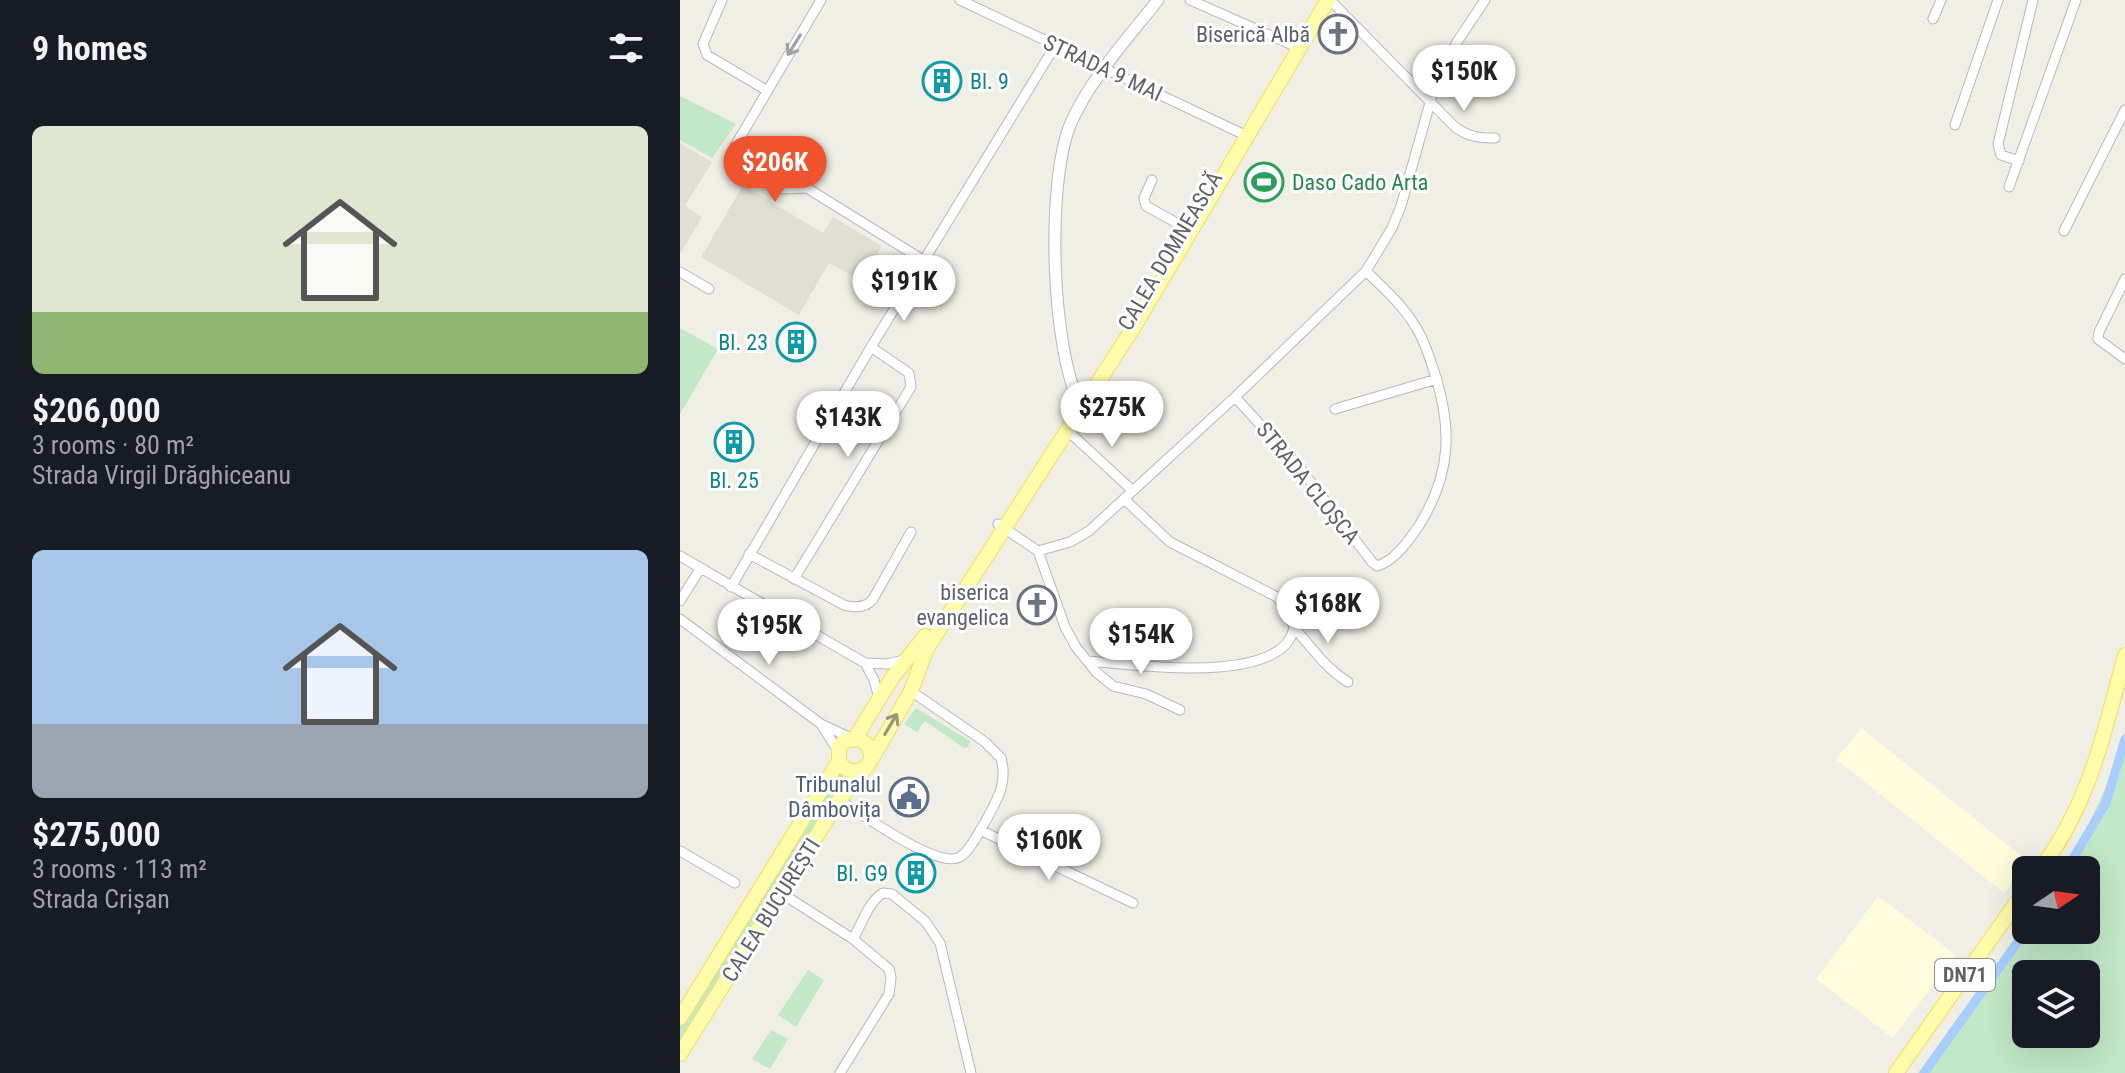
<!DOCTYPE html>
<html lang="en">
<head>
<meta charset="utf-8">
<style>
  body { margin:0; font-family:"Roboto Condensed",sans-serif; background:#20242c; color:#f1f3f6; height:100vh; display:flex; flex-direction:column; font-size:30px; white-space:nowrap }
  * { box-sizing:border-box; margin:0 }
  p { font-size:26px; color:#9ea1a6 }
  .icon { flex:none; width:44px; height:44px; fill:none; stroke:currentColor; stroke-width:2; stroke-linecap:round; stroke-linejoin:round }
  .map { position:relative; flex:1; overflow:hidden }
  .details { display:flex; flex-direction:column; background:#171b24; width:680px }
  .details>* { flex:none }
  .needle { width:52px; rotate:77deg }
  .fabs { position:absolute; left:1332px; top:856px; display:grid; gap:16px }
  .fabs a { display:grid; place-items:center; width:88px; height:88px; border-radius:12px; background:#171b24; box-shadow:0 8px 32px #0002; font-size:40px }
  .price { position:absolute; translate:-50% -68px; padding:0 18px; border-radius:28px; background:#fff; color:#222; font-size:26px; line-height:52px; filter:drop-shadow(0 2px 4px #0008) }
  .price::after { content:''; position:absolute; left:50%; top:48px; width:24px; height:18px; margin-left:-12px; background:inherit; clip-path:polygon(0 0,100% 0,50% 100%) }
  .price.selected { background:#ef542e; color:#fff }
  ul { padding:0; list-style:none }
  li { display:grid; align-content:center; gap:16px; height:424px; padding:0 32px }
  li span { display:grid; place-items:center; height:248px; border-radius:12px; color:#555 }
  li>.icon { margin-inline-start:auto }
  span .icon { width:144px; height:144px; fill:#fffc; stroke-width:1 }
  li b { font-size:34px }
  h2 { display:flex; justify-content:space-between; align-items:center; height:96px; padding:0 32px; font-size:34px }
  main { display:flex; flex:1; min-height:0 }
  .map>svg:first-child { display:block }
  .commercial { fill:#fffbdd }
  .education { fill:#e0dfd4 }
  .green { fill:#c2e8c7; fill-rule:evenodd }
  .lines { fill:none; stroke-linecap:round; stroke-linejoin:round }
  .canal { stroke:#a7ceff; stroke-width:9 }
  .minor-casing { stroke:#b6b8bd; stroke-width:11 }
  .tertiary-casing { stroke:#b6b8bd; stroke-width:13 }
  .primary-casing { stroke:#f6dd5a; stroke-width:16 }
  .minor { stroke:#fff; stroke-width:9 }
  .tertiary { stroke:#fff; stroke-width:11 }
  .primary { stroke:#fffcac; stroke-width:14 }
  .oneway { stroke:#9ea0a4 }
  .oneway2 { stroke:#96977f }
  .labels { text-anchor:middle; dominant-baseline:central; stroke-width:6; stroke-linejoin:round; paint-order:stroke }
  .shield { fill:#fff; stroke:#8e9095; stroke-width:2 }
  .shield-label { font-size:20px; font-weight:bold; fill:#5e6167 }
  .worship-label { font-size:22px; fill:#5b616d; stroke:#fff; text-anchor:end }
  .street-label { font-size:22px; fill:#5e6167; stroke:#fff }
  .culture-label { font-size:22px; fill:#0d838f; stroke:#fff; text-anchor:end }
  .leisure-label { font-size:22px; fill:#27864d; stroke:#fff; text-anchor:start }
  .service-label { font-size:22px; fill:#4e5e75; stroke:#fff; text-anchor:end }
</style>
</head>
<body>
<main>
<section class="details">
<h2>9 homes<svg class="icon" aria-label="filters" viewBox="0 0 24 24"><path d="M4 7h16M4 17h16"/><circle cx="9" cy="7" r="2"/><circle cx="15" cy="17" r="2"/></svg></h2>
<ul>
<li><span style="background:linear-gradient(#dfe7d0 75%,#8fb573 0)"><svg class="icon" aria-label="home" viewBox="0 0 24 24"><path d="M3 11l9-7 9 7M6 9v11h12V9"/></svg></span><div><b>$206,000</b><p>3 rooms · 80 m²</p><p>Strada Virgil Drăghiceanu</p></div></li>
<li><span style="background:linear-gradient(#a9c7e8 70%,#9aa5b1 0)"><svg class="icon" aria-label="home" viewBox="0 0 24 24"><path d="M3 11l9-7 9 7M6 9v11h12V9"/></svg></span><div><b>$275,000</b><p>3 rooms · 113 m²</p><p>Strada Crișan</p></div></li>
</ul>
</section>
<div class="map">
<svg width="1445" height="1073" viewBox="0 0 1445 1073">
  <rect width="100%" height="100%" fill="#f0efe6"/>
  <!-- commercial -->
  <path class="commercial" d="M1181 728 1349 862 1324 893 1156 759Z
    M1198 896 1276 955 1213 1038 1136 979Z"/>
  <!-- education -->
  <path class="education" d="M0 143 32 162 5 206 22 217 0 254Z
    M63 185 143 233 153 217 202 246 181 281 149 263 119 315 21 257Z"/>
  <!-- green -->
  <path class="green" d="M0 96 56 124 32 158 0 140Z
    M0 328 38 349 0 414Z
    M236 708 290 741 288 747 284 748 245 721 237 732 224 724Z
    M1445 730V1073H1238L1346 923V930H1406V870H1382C1410 826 1431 781 1445 730ZM1346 974H1406V1034H1346Z
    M160 769 170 775 0 1043V1025Z
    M128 970 144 980 116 1027 98 1015Z
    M91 1030 108 1039 90 1069 72 1059Z"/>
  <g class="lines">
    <!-- canal -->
    <path class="canal" d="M1386 870 1426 803 1445 739
      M1244 1073 1346 930"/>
    <!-- minor casing -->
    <g class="minor-casing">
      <path id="minor" d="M42 0 23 44 27 55 86 90
        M141 0 55 146 53 153 56 161 103 189 127 188 243 260
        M280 0 567 136
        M510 0 619 48
        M650 0 775 127C789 137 798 138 815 138
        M1253 19 1261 0
        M1275 125 1318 0
        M1339 161 1321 155 1318 144 1353 0
        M472 180 464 198 466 206 504 227
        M1329 187 1396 0
        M1384 231 1445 110
        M0 272 29 289
        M1445 279 1419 332 1418 339 1445 359
        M555 397 620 468 692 562 697 566C715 561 730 539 740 524 772 472 772 427 754 371 749 356 744 339 735 326 723 305 703 288 686 271
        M655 409 757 379
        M388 431 453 491
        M444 499 490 542 597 597 609 609 614 628
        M318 524 358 551 385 627 396 647 416 672 433 686 466 694 500 710
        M358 551 390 542 409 531 555 397 686 271 712 228 721 206 753 92 777 42 805 0
        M69 554 164 605C175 608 186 608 193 599L231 532
        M0 556 185 663 207 664 224 660
        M114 579 231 387 229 373 191 347
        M51 587 191 347 375 46
        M0 601 20 569
        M0 619 141 724 171 738
        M614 628C632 647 644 667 668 682
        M408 661C451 664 602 687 614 628
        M185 663 194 680 199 698
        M141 724 158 751
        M159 800C181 813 258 870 280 857 290 851 299 832 305 822 317 800 328 784 321 758L305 742 231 691
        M300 830 453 903
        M0 851 55 883
        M101 893 173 939 209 969 211 978 209 994 160 1073
        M173 939C182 924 188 902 203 893L212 894 245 921 260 943 291 1073"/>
    </g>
    <!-- tertiary casing -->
    <g class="tertiary-casing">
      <path id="tertiary" d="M402 409C371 352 366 186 390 125 410 79 447 39 478 0"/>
    </g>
    <!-- primary casing -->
    <g class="primary-casing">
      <path id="primary" d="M175 738 212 678 245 636
        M184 768C174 774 165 771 159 761V747L166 740 180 739 189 746 191 757
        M1360 870C1411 801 1423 736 1445 655
        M0 1018 159 761
        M0 1054 159 800 188 765 231 691 246 650 455 325 648 0
        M1216 1073 1346 889"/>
    </g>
    <!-- minor -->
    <use href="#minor" class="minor"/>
    <!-- tertiary -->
    <use href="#tertiary" class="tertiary"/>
    <!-- primary -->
    <use href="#primary" class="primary"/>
  </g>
  <!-- one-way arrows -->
  <defs><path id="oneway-shaft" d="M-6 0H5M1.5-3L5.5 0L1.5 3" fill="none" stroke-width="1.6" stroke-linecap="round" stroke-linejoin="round" transform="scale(2)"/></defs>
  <use class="oneway" href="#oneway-shaft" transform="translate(114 45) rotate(122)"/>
  <use class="oneway2" href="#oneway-shaft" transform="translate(211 724) rotate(-59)"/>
  <!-- icons -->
  <defs>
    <g id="church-ring" transform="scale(2)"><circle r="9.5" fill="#fff" stroke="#6b7280" stroke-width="1.5"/><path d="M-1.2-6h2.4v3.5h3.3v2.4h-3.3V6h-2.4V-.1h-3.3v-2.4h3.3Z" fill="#6b7280"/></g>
    <g id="building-ring" transform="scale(2)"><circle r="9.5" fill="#fff" stroke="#0f9aa8" stroke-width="1.5"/><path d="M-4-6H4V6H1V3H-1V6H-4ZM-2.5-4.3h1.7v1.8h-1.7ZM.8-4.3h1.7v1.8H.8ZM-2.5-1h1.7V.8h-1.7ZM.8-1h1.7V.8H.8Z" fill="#0f9aa8"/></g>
    <g id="stadium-ring" transform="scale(2)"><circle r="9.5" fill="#fff" stroke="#2e9e5b" stroke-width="1.5"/><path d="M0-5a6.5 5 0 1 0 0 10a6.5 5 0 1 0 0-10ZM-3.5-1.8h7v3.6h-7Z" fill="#2e9e5b"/></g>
    <g id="civic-ring" transform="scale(2)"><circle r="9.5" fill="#fff" stroke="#5c6f8a" stroke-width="1.5"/><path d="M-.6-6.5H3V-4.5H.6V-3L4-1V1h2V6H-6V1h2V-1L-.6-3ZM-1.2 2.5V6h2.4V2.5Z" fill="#5c6f8a"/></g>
  </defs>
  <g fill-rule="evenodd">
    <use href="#church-ring" x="658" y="34"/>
    <use href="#building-ring" x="262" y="81"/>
    <use href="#stadium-ring" x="584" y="182"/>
    <use href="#building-ring" x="116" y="342"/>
    <use href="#building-ring" x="54" y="442"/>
    <use href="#church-ring" x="357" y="605"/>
    <use href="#civic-ring" x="229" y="797"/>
    <use href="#building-ring" x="236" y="873"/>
  </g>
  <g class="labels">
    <!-- shield labels -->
    <rect class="shield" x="1255" y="959" width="60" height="32" rx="6"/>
    <g class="shield-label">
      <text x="1285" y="975">DN71</text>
    </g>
    <!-- worship labels -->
    <g class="worship-label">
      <text x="630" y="34">Biserică Albă</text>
      <text x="329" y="592">biserica<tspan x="329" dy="25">evangelica</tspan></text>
    </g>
    <!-- street labels -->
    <g class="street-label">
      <text transform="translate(423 68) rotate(25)">STRADA 9 MAI</text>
      <text transform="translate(490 251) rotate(-59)">CALEA DOMNEASCĂ</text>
      <text transform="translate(628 483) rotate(51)">STRADA CLOȘCA</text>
      <text transform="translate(91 910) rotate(-58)">CALEA BUCUREȘTI</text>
    </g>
    <!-- culture labels -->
    <g class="culture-label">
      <text x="290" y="81" text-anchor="start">Bl. 9</text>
      <text x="88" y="342">Bl. 23</text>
      <text x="54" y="480" text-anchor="middle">Bl. 25</text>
      <text x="208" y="873">Bl. G9</text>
    </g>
    <!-- leisure labels -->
    <g class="leisure-label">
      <text x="612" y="182">Daso Cado Arta</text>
    </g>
    <!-- service labels -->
    <g class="service-label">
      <text x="201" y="784">Tribunalul<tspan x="201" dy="25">Dâmbovița</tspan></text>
    </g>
  </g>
</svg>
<div class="fabs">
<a><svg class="needle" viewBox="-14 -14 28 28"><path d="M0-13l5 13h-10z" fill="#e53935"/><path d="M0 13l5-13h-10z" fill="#9ea1a6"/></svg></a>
<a><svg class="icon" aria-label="layers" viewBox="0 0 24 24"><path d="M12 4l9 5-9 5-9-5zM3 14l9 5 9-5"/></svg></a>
</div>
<b class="price" style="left:784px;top:113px">$150K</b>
<b class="price selected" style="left:95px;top:204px">$206K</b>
<b class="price" style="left:224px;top:323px">$191K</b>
<b class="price" style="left:432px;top:449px">$275K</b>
<b class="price" style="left:168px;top:459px">$143K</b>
<b class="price" style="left:648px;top:645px">$168K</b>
<b class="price" style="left:89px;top:667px">$195K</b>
<b class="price" style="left:461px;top:676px">$154K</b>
<b class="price" style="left:369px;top:882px">$160K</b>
</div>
</main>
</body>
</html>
